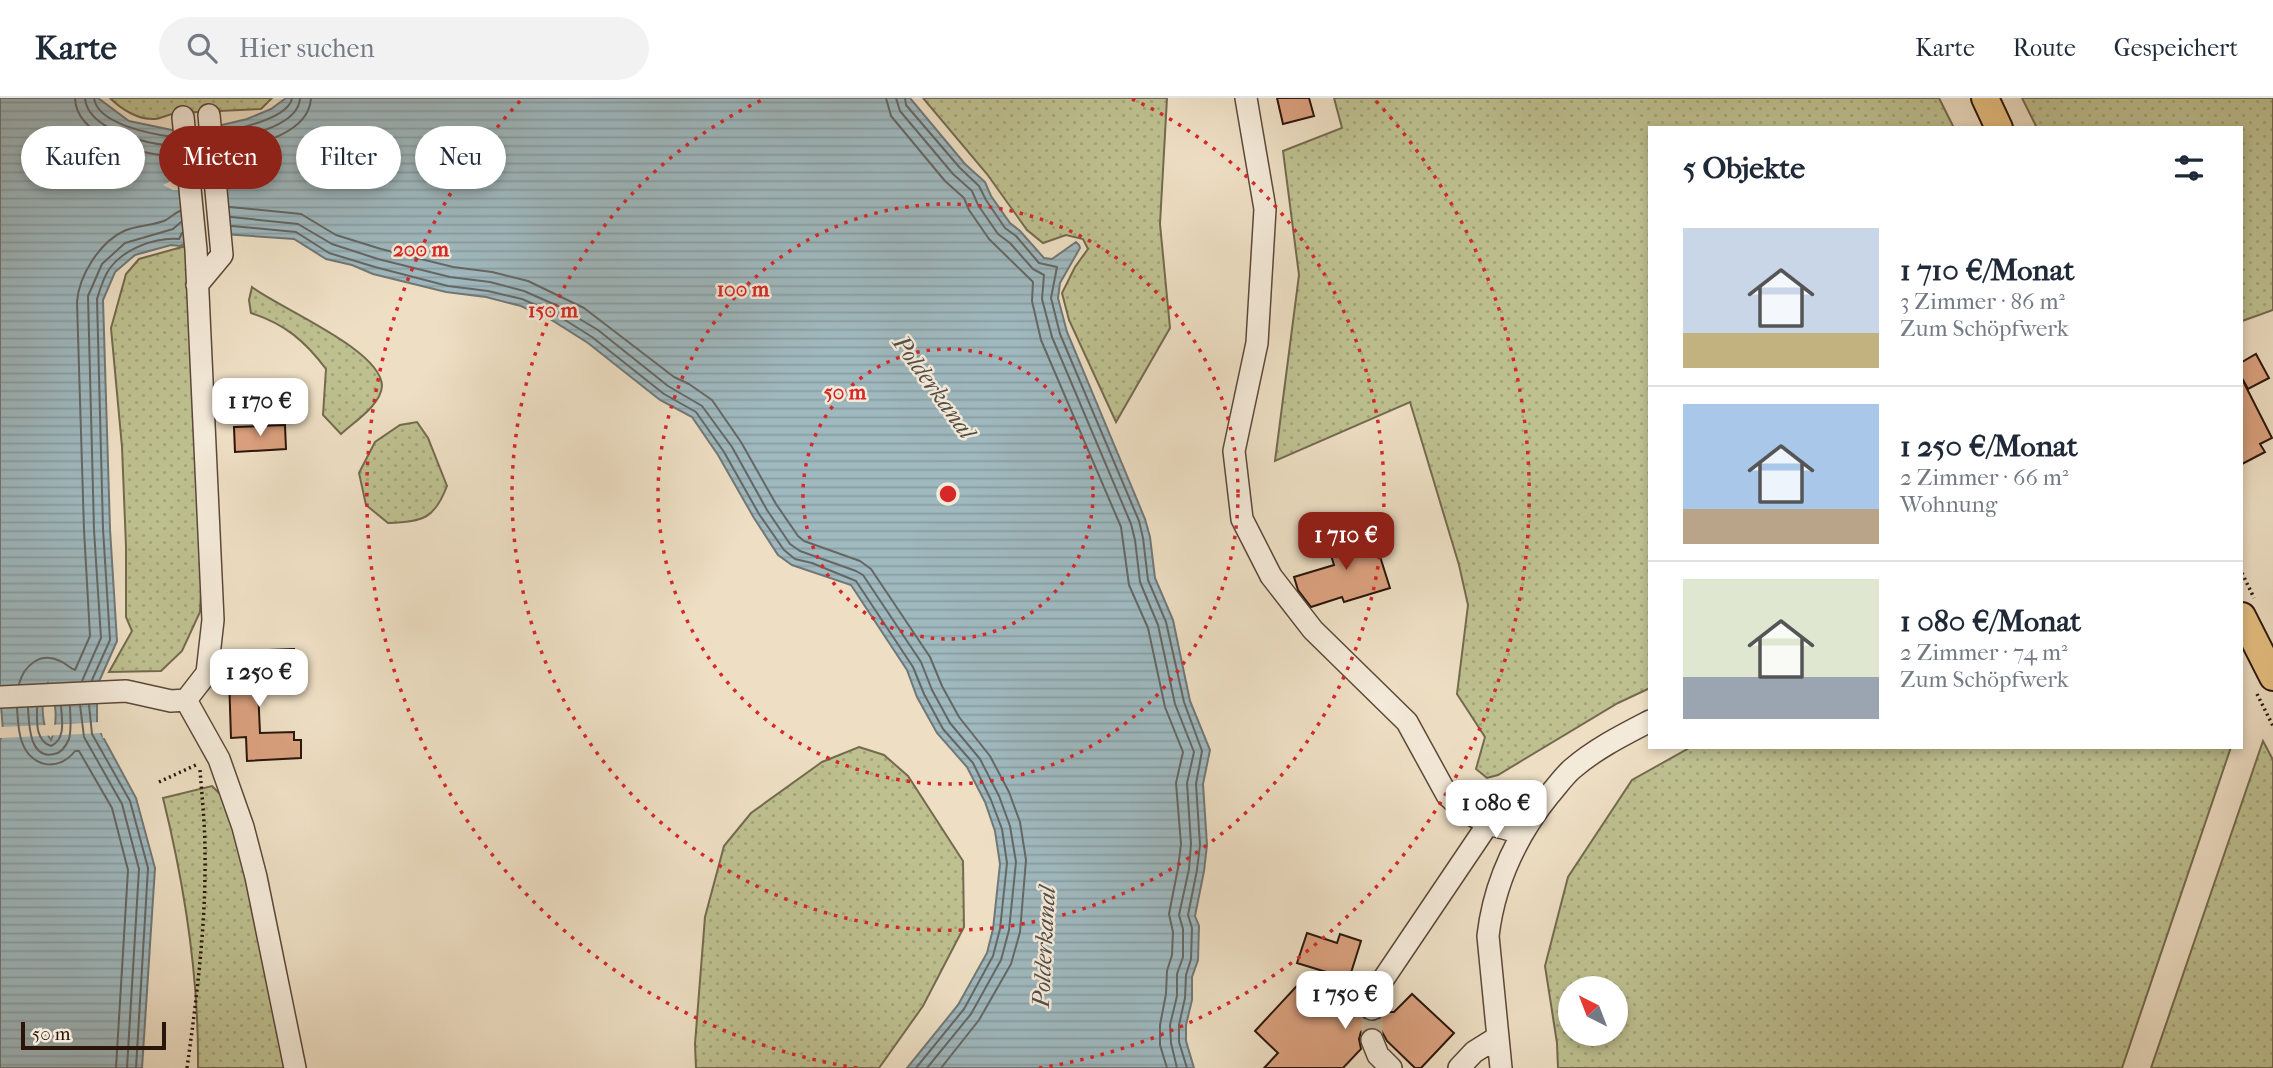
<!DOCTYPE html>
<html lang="de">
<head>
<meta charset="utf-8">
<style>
  body { margin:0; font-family:"IM FELL French Canon",serif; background:#f2f2f3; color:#1f2937; height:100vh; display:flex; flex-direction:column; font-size:26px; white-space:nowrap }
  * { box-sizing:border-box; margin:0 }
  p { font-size:23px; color:#747a83 }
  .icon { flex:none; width:38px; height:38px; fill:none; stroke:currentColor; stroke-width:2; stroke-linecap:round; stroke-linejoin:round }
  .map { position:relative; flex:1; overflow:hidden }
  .panel { position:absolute; left:1648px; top:28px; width:595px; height:623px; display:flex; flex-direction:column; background:#fff; border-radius:0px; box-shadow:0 4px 10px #0003 }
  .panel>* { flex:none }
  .banner { position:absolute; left:21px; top:28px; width:665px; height:63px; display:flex; gap:14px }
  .needle { width:46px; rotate:318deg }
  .fabs { position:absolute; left:1558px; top:878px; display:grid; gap:14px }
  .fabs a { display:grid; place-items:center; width:70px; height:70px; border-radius:50%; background:#fff; box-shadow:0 4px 10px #0003; font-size:35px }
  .scale { position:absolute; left:21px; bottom:18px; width:145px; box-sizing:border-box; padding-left:7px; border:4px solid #2b150b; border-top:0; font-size:19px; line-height:24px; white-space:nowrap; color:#2b150b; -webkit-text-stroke:5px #f4ead9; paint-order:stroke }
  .price { position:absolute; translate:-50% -60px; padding:0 16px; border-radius:14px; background:#fff; color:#222; font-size:23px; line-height:46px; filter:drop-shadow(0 2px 4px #0008) }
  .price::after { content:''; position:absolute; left:50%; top:42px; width:21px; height:16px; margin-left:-10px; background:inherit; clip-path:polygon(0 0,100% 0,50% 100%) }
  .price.active { background:#8f2418; color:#fff }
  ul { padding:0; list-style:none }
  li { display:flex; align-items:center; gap:21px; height:175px; padding:0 35px }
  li+li { border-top:2px solid #e0e1e3 }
  li span { display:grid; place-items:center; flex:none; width:196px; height:140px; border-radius:0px; color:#555 }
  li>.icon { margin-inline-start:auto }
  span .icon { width:84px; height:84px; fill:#fffc; stroke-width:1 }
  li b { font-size:30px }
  h2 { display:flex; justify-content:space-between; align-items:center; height:84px; padding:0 35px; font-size:30px }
  .chip { padding:0 24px; border-radius:32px; background:#fff; box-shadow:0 4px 10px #0003; font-size:24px; line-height:63px }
  .chip.active { background:#8f2418; color:#fff }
  header { display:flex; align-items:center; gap:42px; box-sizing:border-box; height:98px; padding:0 35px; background:#fff; border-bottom:2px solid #e0e1e3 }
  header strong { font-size:33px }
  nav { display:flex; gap:38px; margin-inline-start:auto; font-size:24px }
  .search { width:490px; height:63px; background:#f2f2f3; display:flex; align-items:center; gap:18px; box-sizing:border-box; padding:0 24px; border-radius:38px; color:#747a83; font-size:26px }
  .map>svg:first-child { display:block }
  .grass { fill:url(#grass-dots); stroke:#746a4e; stroke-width:2; fill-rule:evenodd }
  .water { fill:url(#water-rules); stroke:#717777; stroke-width:2; fill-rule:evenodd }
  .pier { fill:#eedfc4 }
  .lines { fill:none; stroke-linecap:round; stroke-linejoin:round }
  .shore { stroke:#656765; stroke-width:2 }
  .building { fill:#dba17f; stroke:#2b150b; stroke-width:2 }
  .minor-tunnel { stroke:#c7b79f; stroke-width:21; stroke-dasharray:21 10; stroke-linecap:butt }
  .minor-casing { stroke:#5c4839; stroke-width:24 }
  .major-casing { stroke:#2b150b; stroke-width:30 }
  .path { stroke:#2b150b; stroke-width:3.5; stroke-dasharray:2 3.5; stroke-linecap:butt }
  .minor { stroke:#f4ead9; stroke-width:21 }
  .major { stroke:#e7c082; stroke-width:26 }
  .ring { fill:none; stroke:#d62828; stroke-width:3.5; stroke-dasharray:3.5 7 }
  .labels { text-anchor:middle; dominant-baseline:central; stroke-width:5; stroke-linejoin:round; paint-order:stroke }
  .water-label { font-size:24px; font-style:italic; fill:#544e4a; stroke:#f4ead9 }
  .centre { fill:#d62828; stroke:#f4ead9; stroke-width:3.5 }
  .ring-label { font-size:21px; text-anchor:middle; font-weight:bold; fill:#d62828; stroke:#f4ead9; stroke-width:5; stroke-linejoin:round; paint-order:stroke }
</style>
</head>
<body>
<header>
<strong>Karte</strong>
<div class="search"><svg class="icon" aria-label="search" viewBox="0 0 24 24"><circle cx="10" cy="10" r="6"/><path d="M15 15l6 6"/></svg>Hier suchen</div>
<nav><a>Karte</a><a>Route</a><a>Gespeichert</a></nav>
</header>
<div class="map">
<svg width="2273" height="970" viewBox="0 0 2273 970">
  <defs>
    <pattern id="grass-dots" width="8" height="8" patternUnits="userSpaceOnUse" patternTransform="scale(1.75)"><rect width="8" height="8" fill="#bec090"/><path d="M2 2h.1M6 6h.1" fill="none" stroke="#a3a47b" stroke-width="1.8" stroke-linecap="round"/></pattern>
    <pattern id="water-rules" width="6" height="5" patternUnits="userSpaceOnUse" patternTransform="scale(1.75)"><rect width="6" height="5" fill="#9fb9bf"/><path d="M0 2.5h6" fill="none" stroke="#899ea3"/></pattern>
  </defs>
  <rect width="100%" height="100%" fill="#eedfc4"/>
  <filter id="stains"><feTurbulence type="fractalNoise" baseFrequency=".00286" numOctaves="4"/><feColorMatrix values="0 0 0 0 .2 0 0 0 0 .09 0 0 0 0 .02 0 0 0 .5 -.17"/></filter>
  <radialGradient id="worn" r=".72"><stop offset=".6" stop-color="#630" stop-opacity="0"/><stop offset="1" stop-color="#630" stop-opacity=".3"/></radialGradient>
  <!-- grass -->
  <path class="grass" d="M110 0H272L261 11 177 15C169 16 162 20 155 21 138 22 121 11 110 0Z
    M923 0H1167L1160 126 1170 230 1116 324 1069 222 1062 195 1075 169 1088 151 1083 141 1066 137 1043 145 1027 132 987 76Z
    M1334 0H1939L1954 30H1650V590L1618 605 1498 677 1487 680 1476 671 1485 639 1457 596 1468 507 1459 467 1410 304 1275 363 1299 177 1283 53 1342 30Z
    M2022 0H2273V212L2242 223V30H2037Z
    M189 147 202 472 200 514 182 553 161 573 109 574 132 533 126 519V449L122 349 111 230 126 176 139 161Z
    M252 189C279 210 382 252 382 288 381 307 354 324 341 336L323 317 326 271C305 243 285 226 251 215L249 202Z
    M417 324 428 340 447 388C434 422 423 423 388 425L366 407 359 375 375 344 400 327Z
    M2263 643 2273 662V970H2151Z
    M859 649 884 657 908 678 963 763 964 829 923 908 879 970H696L695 946 705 819 724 748 751 715 822 664Z
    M1691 649H2231L2122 970H1558L1557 945 1545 868 1568 779 1632 682ZM1570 891H1615V936H1570Z
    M212 688 223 699 241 744 290 970H198C199 878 185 789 163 700Z"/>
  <!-- water -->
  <path class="water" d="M0 0H98L129 23 172 32 222 27 247 21 271 11 286 0H910L965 66 985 84 991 98 1010 125 1020 133 1044 160 1052 161 1076 144 1079 147 1080 150 1060 185 1058 200 1067 234 1145 421 1150 439 1155 480 1173 522 1190 603 1210 652 1203 686 1207 747 1204 773 1195 818 1199 828 1198 862 1192 879V902L1186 927V943L1194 970H907L958 907 987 855 993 831 1000 766 995 733 985 704 967 669 937 635 917 599 907 572 851 487 792 467 778 457 754 420 718 357 692 319 660 302 588 245 550 221 521 208 486 199 446 194 373 176 352 167 326 161 294 141 208 135 180 148 171 147 135 157 115 174 103 202 110 431 117 543 97 588V628L136 700 155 770 142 970H0V643L3 633 0 595ZM48 585C57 599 58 627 51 642 41 629 40 599 48 585Z"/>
  <!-- pier -->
  <path class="pier" d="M235 20 217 27 221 74 241 79 223 89 228 138 192 140 183 92H173L163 87 181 78 176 29H167L158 27V25L172 28Z
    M100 624 107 640H103L102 635 0 640V629L48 627 50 636 51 627Z"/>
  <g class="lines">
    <!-- shore -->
    <path class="shore" d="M75 0C76 39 143 58 175 58
      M85 0C87 32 148 46 173 48
      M94 0C97 26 151 36 173 39
      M886 0 891 18 945 83 964 100 969 112 989 141 1033 184 1032 203 1041 242 1121 429 1129 487 1148 530 1165 609 1183 654 1176 685 1181 746 1178 770 1169 816 1173 834 1172 857 1167 873 1166 896 1160 927V947L1167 970
      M896 0 900 13 953 76 972 93 978 107 998 136 1010 145 1033 171 1044 177 1042 201 1052 239 1131 426 1135 442 1140 484 1158 527 1175 606 1194 654 1187 685 1191 746 1189 771 1179 817 1183 831V859L1177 876V898L1170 927 1171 945 1177 970
      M905 0 906 7 960 70 979 88 986 102 1005 130 1016 138 1039 165 1057 169 1051 200 1060 236 1139 423 1143 440 1148 482 1166 524 1184 604 1202 653 1196 686 1200 747 1197 772 1188 817 1192 830 1191 861 1186 877 1185 900 1179 927V944L1187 970
      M223 34C240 30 289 20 292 0
      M224 43C246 38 299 28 300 0
      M225 53C254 47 309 37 311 0
      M230 109 301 116 336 137 381 151 453 169 492 174 528 183 584 210 674 279 689 286 712 302 741 344 776 406 798 438 804 443 860 463 871 471 930 559 942 588 959 619 990 658 1009 694 1020 724 1026 762 1020 834 1011 866 979 922 941 970
      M231 119 298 126 332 146 378 161 450 179 490 184 524 193 558 208 598 232 668 288 702 308 732 349 767 412 790 446 800 453 856 473 863 477 921 564 932 592 950 625 980 661 999 698 1010 728 1016 764 1009 832 1001 862 971 916 927 970
      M232 128 296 134 329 155 375 169 448 188 488 193 522 201 554 215 592 239 664 296 696 314 724 354 759 416 784 452 795 461 812 465 856 483 913 569 924 596 943 631 973 665 991 702 1002 731 1007 765 1000 831 993 858 964 911 916 970
      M92 582 110 542 103 431 97 201C100 191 104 178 110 170 124 151 155 139 179 141L182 135
      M82 583 101 540 94 432 88 198 102 166 125 145 173 131 181 124
      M19 586C24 568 40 553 60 563 66 565 69 570 75 572L90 538 84 432 77 204C79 177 100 144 124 133 137 127 153 128 166 122 171 119 175 115 180 113
      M80 607 84 639 122 706 139 771 127 970
      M89 607 92 636 130 703 148 770 136 970
      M17 610C18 622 18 634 22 644 31 670 59 674 75 653H79L112 710 128 772 116 970
      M28 610C29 625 29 662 54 656 62 655 66 648 69 641 72 630 70 619 70 608
      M37 610C37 623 35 643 51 648 66 641 62 622 61 608"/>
  </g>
  <!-- building -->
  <path class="building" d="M1277 0H1309L1314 18 1283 26Z
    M2256 256 2269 280 2248 291 2242 280V264Z
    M2242 281 2272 340 2260 346 2265 354 2242 366Z
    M285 327 286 351 235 354 234 329Z
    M1371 430 1390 490 1344 504 1342 499 1311 509 1298 492 1294 479 1334 467 1327 444Z
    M294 551 295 567 257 568 260 635 294 634V642H301V660L247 663 246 639 231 640 229 579 242 578V553Z
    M1307 835 1337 845 1340 836 1361 843 1349 881 1297 865Z
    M1307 877 1344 915H1360L1368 923H1376L1385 914H1394L1412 896 1454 935 1421 970H1415L1387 943 1381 932 1373 929 1367 930 1361 934 1359 941 1361 951 1343 970H1264L1278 955 1255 933Z"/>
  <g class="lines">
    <!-- minor-tunnel -->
    <path class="minor-tunnel" d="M1372 942V911"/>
    <!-- minor casing -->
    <g class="minor-casing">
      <path id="minor" d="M1246 0 1265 111 1257 245 1234 353 1242 421 1271 478 1313 532 1407 624 1447 697 1462 711 1488 726 1522 735
        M183 19 196 152 213 522 207 575 186 602
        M197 187 222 157 209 17
        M0 599 126 593 171 603 186 602
        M186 602 219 661 243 729 256 779 295 970
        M1372 911 1378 889 1488 726
        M1372 942 1378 957 1391 970
        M1459 970 1474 954 1498 939
        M1501 970 1488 838C1494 786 1517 737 1550 696 1557 688 1564 678 1572 671 1595 651 1623 637 1650 623"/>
    </g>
    <!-- major casing -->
    <g class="major-casing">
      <path id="major" d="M1985 0 1999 30
        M2242 518 2273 579"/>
    </g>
    <!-- path -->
    <path class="path" d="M2242 475 2254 500
      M225 575 307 572
      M2257 596 2273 628
      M159 684 198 666
      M187 970C197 898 206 826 205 754 205 726 202 699 200 672"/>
    <!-- minor -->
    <use href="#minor" class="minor"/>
    <!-- major -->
    <use href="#major" class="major"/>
  </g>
  <!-- distance rings -->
  <g class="ring">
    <circle cx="948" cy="396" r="145"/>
    <circle cx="948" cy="396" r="290"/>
    <path d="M1132 1A436 436 0 1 1 764 1"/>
    <path d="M857 970A581 581 0 0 1 520 3M1376 3A581 581 0 0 1 1039 970"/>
  </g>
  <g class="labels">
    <!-- water labels -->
    <g class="water-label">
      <text transform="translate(934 289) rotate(54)">Polderkanal</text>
      <text transform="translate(1044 849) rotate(-87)">Polderkanal</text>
    </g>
  </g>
  <circle cx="948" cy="396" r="10" class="centre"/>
  <g class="ring-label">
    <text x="421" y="158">200 m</text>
    <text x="743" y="198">100 m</text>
    <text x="553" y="219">150 m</text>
    <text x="845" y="301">50 m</text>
  </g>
  <rect width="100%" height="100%" filter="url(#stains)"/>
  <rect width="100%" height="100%" fill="url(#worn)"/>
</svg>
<div class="fabs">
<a><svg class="needle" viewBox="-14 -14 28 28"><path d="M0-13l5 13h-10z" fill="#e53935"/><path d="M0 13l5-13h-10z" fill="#747a83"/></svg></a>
</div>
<div class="scale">50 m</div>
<b class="price" style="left:260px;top:340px">1 170 €</b>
<b class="price active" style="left:1346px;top:474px">1 710 €</b>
<b class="price" style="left:259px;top:611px">1 250 €</b>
<b class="price" style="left:1496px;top:742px">1 080 €</b>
<b class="price" style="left:1345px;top:933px">1 750 €</b>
<div class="banner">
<a class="chip">Kaufen</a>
<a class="chip active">Mieten</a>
<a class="chip">Filter</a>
<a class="chip">Neu</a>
</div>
<section class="panel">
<h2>5 Objekte<svg class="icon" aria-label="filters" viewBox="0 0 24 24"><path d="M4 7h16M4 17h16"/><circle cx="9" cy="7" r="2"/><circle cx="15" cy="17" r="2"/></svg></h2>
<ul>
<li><span style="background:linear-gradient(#c9d6e8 75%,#c2b280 0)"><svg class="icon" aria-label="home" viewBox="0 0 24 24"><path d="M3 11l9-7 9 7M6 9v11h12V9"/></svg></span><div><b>1 710 €/Monat</b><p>3 Zimmer · 86 m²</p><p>Zum Schöpfwerk</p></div></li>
<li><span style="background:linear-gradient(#a9c7e8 75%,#b9a48a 0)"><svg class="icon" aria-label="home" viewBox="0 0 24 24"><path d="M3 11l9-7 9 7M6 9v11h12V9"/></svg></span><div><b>1 250 €/Monat</b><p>2 Zimmer · 66 m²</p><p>Wohnung</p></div></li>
<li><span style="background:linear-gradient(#dfe7d0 70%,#9aa5b1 0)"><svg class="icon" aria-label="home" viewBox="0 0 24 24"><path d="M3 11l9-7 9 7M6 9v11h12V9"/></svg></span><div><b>1 080 €/Monat</b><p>2 Zimmer · 74 m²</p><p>Zum Schöpfwerk</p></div></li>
</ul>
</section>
</div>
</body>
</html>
